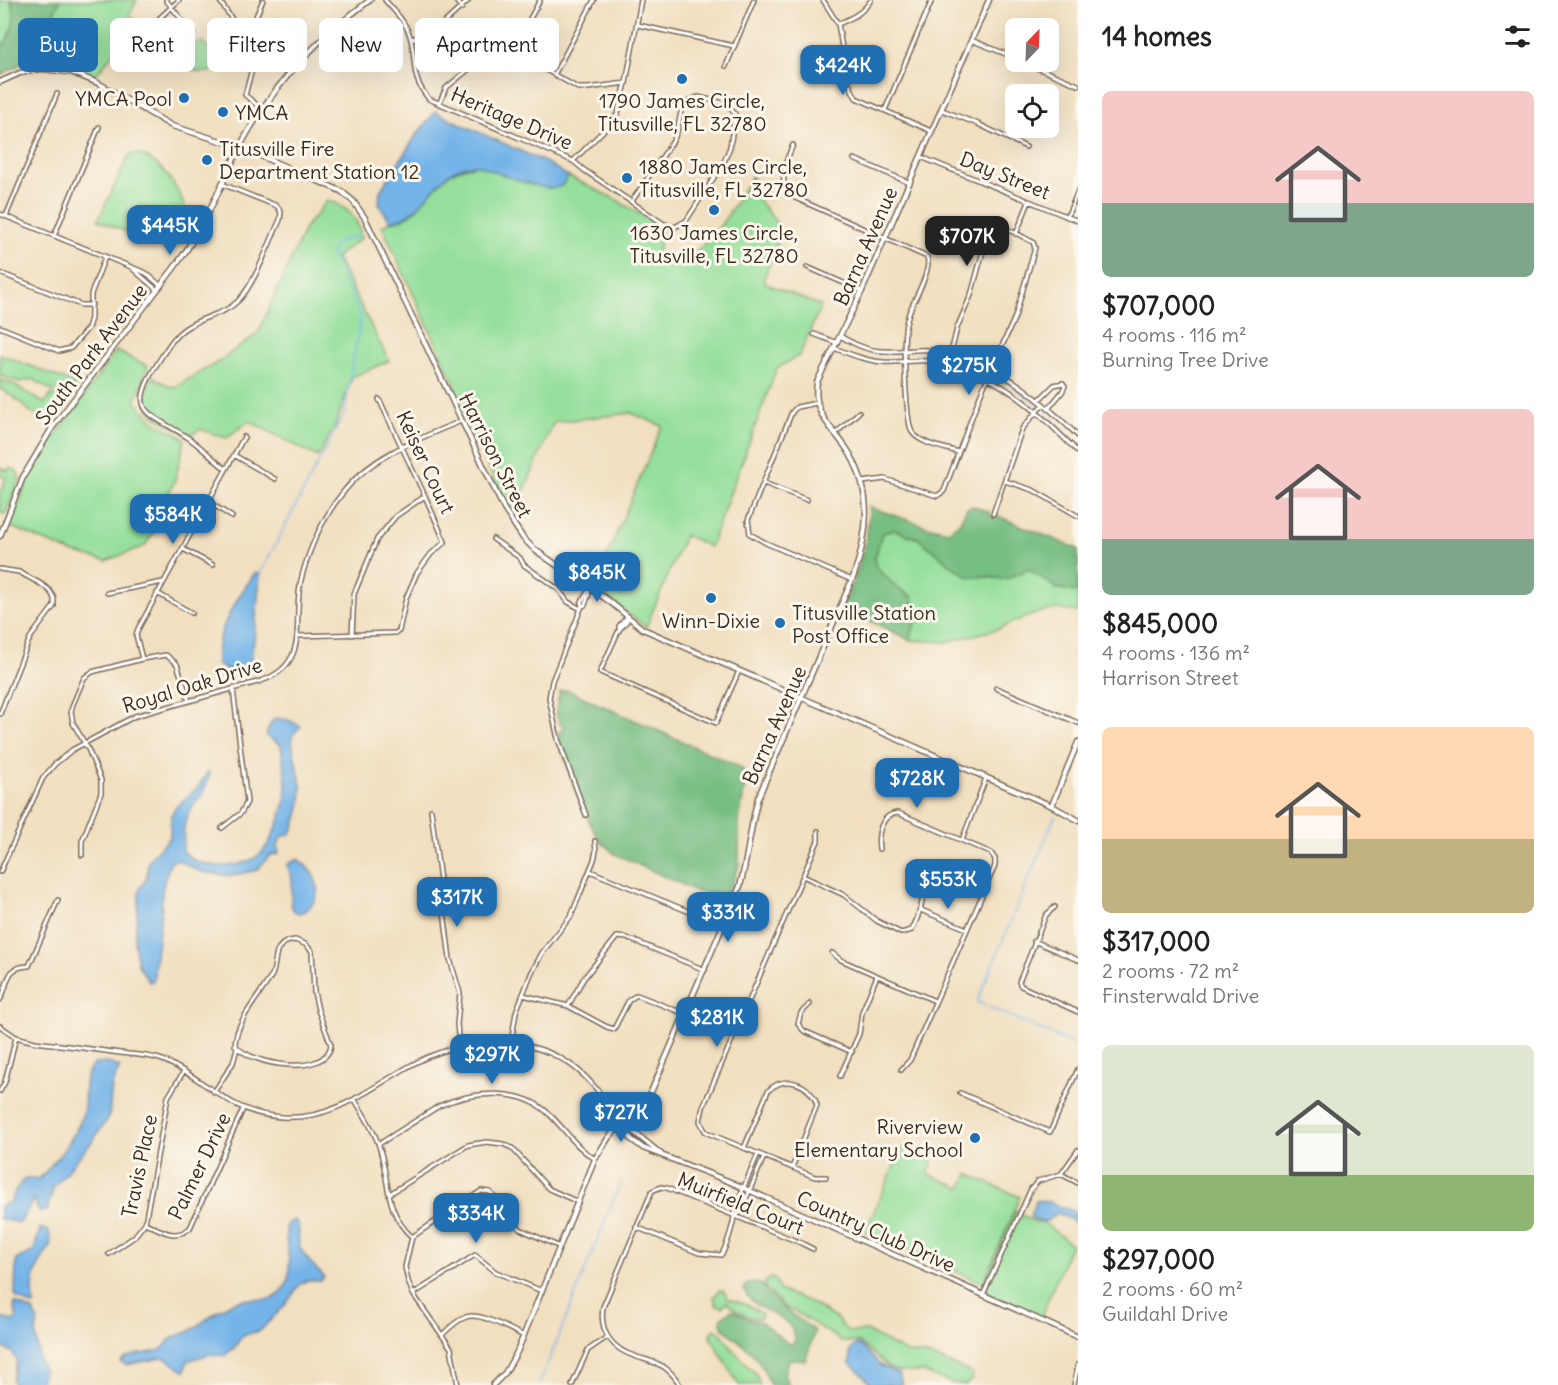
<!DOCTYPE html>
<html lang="en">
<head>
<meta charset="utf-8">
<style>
  body { margin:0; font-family:Delius,sans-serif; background:#f6f6f6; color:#222; height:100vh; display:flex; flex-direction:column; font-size:22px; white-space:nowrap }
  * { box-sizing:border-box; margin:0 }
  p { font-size:20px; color:#767676 }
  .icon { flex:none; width:33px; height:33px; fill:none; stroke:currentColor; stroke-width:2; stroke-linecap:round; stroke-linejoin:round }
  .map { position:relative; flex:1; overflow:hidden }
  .sheet { display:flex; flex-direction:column; background:#fff; width:480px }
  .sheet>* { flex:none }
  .top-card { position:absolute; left:18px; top:18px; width:570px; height:54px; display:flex; gap:12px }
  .needle { width:39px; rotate:23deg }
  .controls { position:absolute; left:1005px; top:18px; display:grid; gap:12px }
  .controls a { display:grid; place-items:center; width:54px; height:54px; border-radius:9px; background:#fff; box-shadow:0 6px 24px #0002; font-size:30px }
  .price { position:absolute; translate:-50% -51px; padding:0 14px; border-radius:12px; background:#1f6fb2; color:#fff; font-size:20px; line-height:39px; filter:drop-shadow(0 2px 3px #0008) }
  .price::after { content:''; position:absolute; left:50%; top:36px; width:18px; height:14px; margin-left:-9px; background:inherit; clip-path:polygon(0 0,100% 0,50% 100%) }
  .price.selected { background:#222; color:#fff }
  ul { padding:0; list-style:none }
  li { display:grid; align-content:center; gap:12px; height:318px; padding:0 24px }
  li span { display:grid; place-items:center; height:186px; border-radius:9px; color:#555 }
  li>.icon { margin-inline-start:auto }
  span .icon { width:108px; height:108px; fill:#fffc; stroke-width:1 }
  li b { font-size:26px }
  h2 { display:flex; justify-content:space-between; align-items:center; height:72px; padding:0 24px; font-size:26px }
  .chip { padding:0 21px; border-radius:9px; background:#fff; box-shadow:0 6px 24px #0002; font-size:21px; line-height:54px }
  .chip.selected { background:#1f6fb2; color:#fff }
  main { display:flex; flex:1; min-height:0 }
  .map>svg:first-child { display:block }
  .green { fill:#94df9b; stroke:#68845c; stroke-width:1.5 }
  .forest { fill:#77be83; stroke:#597450; stroke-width:1.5 }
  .water { fill:#74b4e8; stroke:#586f83; stroke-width:1.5 }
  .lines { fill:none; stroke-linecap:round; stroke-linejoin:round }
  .stream { stroke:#74b4e8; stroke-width:1.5 }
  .minor-casing { stroke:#7b6957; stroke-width:6 }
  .tertiary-casing { stroke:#7b6957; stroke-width:7 }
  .minor { stroke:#fff; stroke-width:3 }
  .tertiary { stroke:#fff; stroke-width:4 }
  .poi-dot { fill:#1f6fb2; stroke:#fbf7ec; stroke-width:2 }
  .labels { text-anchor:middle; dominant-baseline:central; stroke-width:6; stroke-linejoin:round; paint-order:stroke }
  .poi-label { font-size:20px; fill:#3b2a1e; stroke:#fbf7ec; text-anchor:start }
  .street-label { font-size:20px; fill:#3b2a1e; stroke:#fbf7ec }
</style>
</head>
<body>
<main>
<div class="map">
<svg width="1078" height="1385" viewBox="0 0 1078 1385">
  <rect width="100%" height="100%" fill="#fbf7ec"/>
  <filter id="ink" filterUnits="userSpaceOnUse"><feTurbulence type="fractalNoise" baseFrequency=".0167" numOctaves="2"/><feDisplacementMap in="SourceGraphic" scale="12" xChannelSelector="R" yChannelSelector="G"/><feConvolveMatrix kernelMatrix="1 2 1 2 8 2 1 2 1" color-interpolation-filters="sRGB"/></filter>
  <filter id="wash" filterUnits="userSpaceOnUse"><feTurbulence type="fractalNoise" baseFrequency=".008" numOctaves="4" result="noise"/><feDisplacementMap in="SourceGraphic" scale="24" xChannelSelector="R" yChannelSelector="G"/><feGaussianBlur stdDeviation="1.35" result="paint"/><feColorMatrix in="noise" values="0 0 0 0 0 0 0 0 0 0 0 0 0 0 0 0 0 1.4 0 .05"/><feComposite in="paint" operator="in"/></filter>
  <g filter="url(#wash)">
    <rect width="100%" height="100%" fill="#f1dfc0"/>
    <!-- green -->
    <path class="green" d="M0 0H11C17 20 15 33 0 49Z
      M60 0H137L129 16 142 23 135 28 133 32C142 41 150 35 159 32L186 46 203 42 215 57 211 72H199L123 45 111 56 94 77 53 64 52 37 48 25Z
      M135 154C159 156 186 195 186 218 185 227 178 236 173 244L154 243 98 220 129 155Z
      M477 165 505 175 564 183 568 176 615 199 662 228 658 253C667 255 677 259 686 256 712 248 738 198 752 176L760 202 779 226 781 234 764 278 765 283 821 306 799 356 777 368 710 547 685 535 646 627 606 596 596 582 662 426 631 413 554 422 513 516 462 415 455 385 382 226C390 220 396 222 403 219 420 210 427 194 439 182 449 171 463 168 477 165Z
      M327 200C345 205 360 219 361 238L336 257 389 361 352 377 336 424 318 457 249 421 226 438 200 429 190 436C162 417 132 417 152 376L170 387 177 386 218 362 258 333 306 226 317 214Z
      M116 351 148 366 135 402C143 408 147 416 155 422 165 429 176 432 185 439L175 480 168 495 162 518 145 546 106 561 71 552 9 526 34 465Z
      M0 354 76 384 71 391 65 388 52 391 33 379 20 382 0 376Z
      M0 380 13 384 44 403 51 395 65 392 69 394 50 421C25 415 24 399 0 389Z
      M0 467 8 471 10 468 17 471 20 479 6 513 3 514 0 513V493L6 478 0 475Z
      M895 530 919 539 955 568 973 576 1005 579 1029 569 1056 588 1078 592V612L1056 609 1042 612 1023 618 998 629 946 642 910 640 918 612 912 597 895 586 876 567 875 558 882 533Z
      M902 1148 933 1162 928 1174 961 1188 968 1174 1020 1197 983 1283 865 1232Z
      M1016 1211 1036 1223 1043 1222 1071 1244 1041 1317 981 1291Z
      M771 1277 776 1281 779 1290 810 1302 837 1319 845 1329 852 1332 866 1331 907 1353 927 1355 968 1371 972 1374V1379L966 1385 951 1383 923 1372H898L889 1368 864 1346 858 1342H845L840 1340 796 1312 786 1308 766 1289 765 1282Z
      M719 1290 724 1291 728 1299 748 1305 762 1314 761 1318C747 1319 736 1311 727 1302L722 1307 716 1305 714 1297Z
      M715 1329 722 1334 734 1351 756 1374 760 1385H739L711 1338V1333Z"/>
    <!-- forest -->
    <path class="forest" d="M11 0H60L48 25 52 37 53 64 23 63 0 75V49C13 34 17 19 11 0Z
      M973 506 991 513 990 516 994 517 995 515 1078 549V592L1056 588 1029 569 1005 579 982 576 969 577 955 568 919 539 895 530 882 533 875 558 876 567 895 586 912 597 918 612 910 640 842 608C857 573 869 545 869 507L926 526 948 531 959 523 967 508Z
      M567 690 742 768 746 779 739 821V865L732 884 722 897 696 891 613 853 607 846 602 844 585 814 556 735 564 728C552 717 557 705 560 691Z
      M752 1282 763 1285 766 1293 771 1296 782 1307 815 1331 805 1361 792 1359 788 1361 784 1374 789 1385H770C762 1358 747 1347 724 1329L721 1323 722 1317 732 1310 746 1318 761 1322 790 1345 795 1341C796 1314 755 1315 744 1290L746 1285Z"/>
    <!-- water -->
    <path class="water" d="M436 111 441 115 547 163 568 176C565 182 562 187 555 188 538 189 509 177 493 171 488 169 481 165 475 165 434 166 428 217 390 221L379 204 380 191 417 134Z
      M255 573 260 574 254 641 250 663 238 672 226 670 217 664C214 632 237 598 255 573Z
      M275 718 288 720 301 726 292 736C293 770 310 784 296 821 293 830 292 836 282 836L277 846 279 854 270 855 257 870 232 876 201 872 178 860 171 861C166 875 160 891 162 905L153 981 149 982 138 965 134 942 139 900C137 889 142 887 146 878 149 873 146 868 148 863 151 853 164 846 170 837 170 808 172 810 193 792 200 787 202 778 208 772L210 773 202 796 196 801 188 814 184 828 183 851C187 854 191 858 194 860 212 869 244 868 260 854 270 846 281 818 284 805 289 786 283 764 281 745L266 736 269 726Z
      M297 859C310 867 323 884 315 900 313 904 309 908 306 911L298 913 293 910 291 904 292 878 287 865Z
      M107 1063 120 1067 112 1085 109 1117 94 1139 53 1188 47 1211 39 1212 34 1199 20 1223 0 1219V1206L11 1202 16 1189 25 1178 39 1179C56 1160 76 1138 83 1113 87 1096 80 1078 94 1064Z
      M1036 1200 1049 1202 1078 1213V1223L1057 1213 1047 1221H1036L1030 1216Z
      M295 1220C302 1228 297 1236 299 1244 303 1257 316 1268 324 1277L320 1281H306L300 1284 286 1304 260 1331 243 1335 234 1348 224 1356 210 1354 187 1361 185 1371C176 1368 172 1360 163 1358L126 1365 121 1362C131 1351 151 1356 163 1348 165 1347 168 1341 169 1340 174 1336 183 1334 190 1331 205 1322 223 1303 241 1300 257 1296 272 1306 283 1290 297 1270 282 1245 287 1223Z
      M40 1228 49 1231 51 1245C38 1264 29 1280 35 1304L33 1306 17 1298 15 1294 16 1261 17 1259 32 1252 35 1247Z
      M15 1303 33 1311 38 1319 36 1334 39 1360 44 1372 40 1385H14L12 1379 17 1361 12 1352 0 1347V1318L13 1321 17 1317 14 1307Z
      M856 1344 861 1346 880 1365 899 1375 902 1385H871L861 1373 850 1364V1351Z"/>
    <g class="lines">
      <!-- stream -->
      <path class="stream" d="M915 355 943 357 985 371
        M996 376 1021 392 1035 405
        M1044 413 1076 443
        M260 574 344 414 361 316 331 253 336 243 359 235
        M1055 816 977 1002 1078 1046
        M539 1385 621 1181"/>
    </g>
  </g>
  <g filter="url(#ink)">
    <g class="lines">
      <!-- minor casing -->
      <g class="minor-casing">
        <path id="minor" d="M166 0 193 34
          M219 0 246 40 254 62 245 95 263 110
          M385 0C395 12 408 24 411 40 417 65 410 77 429 99L573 161 584 170 664 224 675 227 686 221 724 162 730 147 735 114 727 104 698 97 689 101 682 107 677 132 673 141 632 201
          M455 0 462 8
          M823 0 838 24 848 82 856 98 931 131
          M838 24C852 18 863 13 871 0
          M152 25 179 0
          M638 25 734 46
          M411 39 433 33 469 0
          M246 40 263 0
          M971 40 1016 58
          M518 41 540 0
          M1023 62 1078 85
          M726 66 754 0
          M554 75 594 0
          M439 104 446 88 503 41H518L521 56 578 88H588L626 83
          M885 110 932 0
          M942 110 978 124 1026 147
          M793 145C785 163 776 181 793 197L927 257C932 271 914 299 909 313 907 319 905 325 905 331 903 345 906 422 912 432 920 444 945 448 958 452
          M921 157 1078 221
          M854 159 910 183
          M573 161 611 123 618 113 626 83 641 0
          M222 184 277 206 281 212 280 220C269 243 255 284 238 301 225 314 205 316 189 326 174 334 166 350 157 364 126 414 149 412 187 437 201 446 212 459 226 469
          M0 214 146 273 161 286
          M6 216 57 94
          M1067 217 1078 191
          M1016 234 1029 202
          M54 236 99 127
          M807 267 862 291
          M133 269 157 290
          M0 273 81 305H92
          M0 327 59 351 71 348 88 328 91 318V294L105 257
          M814 334 837 343
          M840 336C854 344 868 351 883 351 899 352 914 349 930 350 991 356 1036 395 1078 436
          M834 348C850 354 866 361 883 362 898 363 913 360 928 361 993 367 1034 408 1078 452
          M1039 400 1054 385 1063 383 1065 386 1062 392 1048 409
          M817 403 797 407 792 412 748 520 750 534 766 543 852 580
          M836 433 859 412
          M234 455 275 479
          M1005 481 1033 490 1078 516
          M862 482 885 479 937 496 944 491 981 393 1015 317 1035 248 1033 242C1020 236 1003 223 989 230L971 295 957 328 951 353
          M764 483 807 500
          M209 502 232 517
          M993 514 1022 429 1043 404
          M493 539 520 558 524 565 558 589 568 602 581 609
          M183 549 213 565
          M0 569 19 572 41 584 49 590 54 598V606L30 638 0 714
          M107 593 163 582
          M157 593 192 613
          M582 606 585 605 589 594 588 592
          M627 617 619 626V630L600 672 716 723 739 671
          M619 630 627 621V617
          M352 635 354 594 377 539 396 516 425 496
          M299 636 395 633 399 631 406 598 417 573 431 554 445 542 425 496 379 399
          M142 659 136 635 138 629 244 437
          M996 688 1078 723
          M431 810 450 959 460 993 457 1024 459 1046
          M586 815 558 739 549 698 552 681 582 606 581 603 590 588
          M222 828 241 813 247 802 233 689
          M818 831V841L703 1107 700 1121 705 1131 710 1134 815 1177H826
          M962 840 986 778
          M879 849C877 834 881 814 898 813L991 853 995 859V866L910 1060 901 1070
          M82 855V841L101 793V780L88 749 73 723 71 711 73 704 84 678 92 672 142 659 166 655 177 664 189 701
          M590 871 724 926
          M0 872 43 778 55 764 72 750 135 716 261 681C314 663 290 617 302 576 310 546 325 514 345 490 373 455 421 438 461 421
          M803 876 844 895 877 921 901 933 912 930C920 914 924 899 925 882
          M1055 907 1046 915 1019 982 1021 986 1078 1012
          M921 910 967 929
          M295 940 305 944 312 951 314 992 318 1010 331 1045C326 1078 250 1065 235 1045 236 1020 260 996 272 975 276 966 274 956 279 948 283 942 289 941 295 940Z
          M1034 941 1078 960
          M832 953 841 960 935 1001
          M523 995 568 1006 607 1027 614 1029 629 1000 637 995 685 1014
          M0 1000C10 984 3 967 29 966L58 900
          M810 1004 801 1013 798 1024 804 1031 852 1052
          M568 1006 584 978 617 937 627 938 705 970
          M0 1026 16 1037 35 1042C63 1045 92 1049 120 1053 135 1055 152 1055 165 1061 208 1080 229 1114 282 1117 330 1121 367 1091 406 1068 455 1039 526 1031 574 1067 594 1082 609 1106 624 1125
          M511 1043 516 1012 531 974 542 953 571 916 594 860 596 851 595 841
          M840 1076 859 1034 862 1012 877 976
          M0 1091 5 1082 16 1037
          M214 1092 233 1063 237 1048
          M960 1093 1050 1132 1078 1069
          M355 1100C364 1115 374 1130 379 1146 390 1180 384 1212 412 1237L405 1267 408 1281 413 1294 451 1348 458 1385
          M379 1144 439 1106C472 1091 522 1087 549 1114 566 1130 575 1147 595 1159
          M744 1148 768 1091C785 1074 810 1083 817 1105L792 1168
          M1061 1174 1078 1183
          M391 1193 468 1145 487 1142 503 1144 512 1148 549 1189 578 1202
          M735 1216 740 1213 764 1157
          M145 1223C161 1230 175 1241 190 1228L243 1109
          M636 1227 699 1253 721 1255C726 1249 736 1218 734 1210L758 1154
          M412 1237 481 1191 490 1192 520 1229 560 1247
          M109 1254 134 1237 145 1223 168 1097 184 1071
          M413 1294 475 1255 496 1272 542 1291
          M983 1295 1031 1189 1038 1181 1061 1174 1078 1150
          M443 1334C449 1328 457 1320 466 1317 481 1312 509 1329 524 1336
          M572 1385 588 1350 607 1337
          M680 1385C676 1378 671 1372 664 1367 656 1362 646 1360 637 1357 613 1350 599 1333 603 1307L652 1191 661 1187 667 1188 801 1243 813 1249
          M1074 1385 1078 1365"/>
      </g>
      <!-- tertiary casing -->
      <g class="tertiary-casing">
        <path id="tertiary" d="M0 82 20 73 41 69 71 72 98 83 172 126 240 147 341 191 353 201 365 218 504 509 523 538 535 550 609 601 643 629 1052 806 1078 820
          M0 536 23 477 52 428 174 268C188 249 200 230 210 209 224 182 235 153 251 127 283 74 320 37 370 0
          M1052 805 1078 742
          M624 1125 631 1139 643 1148 728 1181 1078 1337
          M625 1125 661 1154
          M493 1385 505 1373 517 1352 595 1159 609 1137 618 1128 624 1125 648 1099 740 886C748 857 750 828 758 798L854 575C868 534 873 494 850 454 834 427 812 417 817 382L862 291 989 0"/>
      </g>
      <!-- minor -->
      <use href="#minor" class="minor"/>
      <!-- tertiary -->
      <use href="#tertiary" class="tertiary"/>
    </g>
  </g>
  <!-- markers -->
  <g class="poi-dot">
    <circle cx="682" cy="79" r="6"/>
    <circle cx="184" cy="98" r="6"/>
    <circle cx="223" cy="112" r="6"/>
    <circle cx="207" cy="160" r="6"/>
    <circle cx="627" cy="178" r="6"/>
    <circle cx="714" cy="210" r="6"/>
    <circle cx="711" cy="598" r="6"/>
    <circle cx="780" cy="623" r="6"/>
    <circle cx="975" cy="1138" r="6"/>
  </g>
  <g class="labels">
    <!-- poi labels -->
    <g class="poi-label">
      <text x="172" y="98" text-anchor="end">YMCA Pool</text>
      <text x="682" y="100" text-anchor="middle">1790 James Circle,<tspan x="682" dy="23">Titusville, FL 32780</tspan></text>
      <text x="235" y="112">YMCA</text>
      <text x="219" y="148">Titusville Fire<tspan x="219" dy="23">Department Station 12</tspan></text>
      <text x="639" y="166">1880 James Circle,<tspan x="639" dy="23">Titusville, FL 32780</tspan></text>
      <text x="714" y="232" text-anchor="middle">1630 James Circle,<tspan x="714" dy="23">Titusville, FL 32780</tspan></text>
      <text x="792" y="612">Titusville Station<tspan x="792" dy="23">Post Office</tspan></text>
      <text x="711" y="620" text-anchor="middle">Winn-Dixie</text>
      <text x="963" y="1126" text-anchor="end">Riverview<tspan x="963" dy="23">Elementary School</tspan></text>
    </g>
    <!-- street labels -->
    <g class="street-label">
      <text transform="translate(512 118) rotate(23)">Heritage Drive</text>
      <text transform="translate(1005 175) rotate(22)">Day Street</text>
      <text transform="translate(865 246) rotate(-66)">Barna Avenue</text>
      <text transform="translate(91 354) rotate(-53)">South Park Avenue</text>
      <text transform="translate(496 455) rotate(63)">Harrison Street</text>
      <text transform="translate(426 462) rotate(65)">Keiser Court</text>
      <text transform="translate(192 685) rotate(-17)">Royal Oak Drive</text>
      <text transform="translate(774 725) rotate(-66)">Barna Avenue</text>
      <text transform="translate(139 1166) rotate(-78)">Travis Place</text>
      <text transform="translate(199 1166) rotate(-64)">Palmer Drive</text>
      <text transform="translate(741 1203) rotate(22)">Muirfield Court</text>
      <text transform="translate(876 1231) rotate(24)">Country Club Drive</text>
    </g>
  </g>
</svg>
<div class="controls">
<a><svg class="needle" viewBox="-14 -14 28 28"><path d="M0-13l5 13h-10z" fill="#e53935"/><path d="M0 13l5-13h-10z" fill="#767676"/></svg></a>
<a><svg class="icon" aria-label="locate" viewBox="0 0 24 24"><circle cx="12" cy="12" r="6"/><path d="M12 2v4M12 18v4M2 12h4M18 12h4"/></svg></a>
</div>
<b class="price" style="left:843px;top:96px">$424K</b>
<b class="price" style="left:170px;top:256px">$445K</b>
<b class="price selected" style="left:967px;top:267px">$707K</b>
<b class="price" style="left:969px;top:396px">$275K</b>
<b class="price" style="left:173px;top:545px">$584K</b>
<b class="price" style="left:597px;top:603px">$845K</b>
<b class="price" style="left:917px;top:809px">$728K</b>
<b class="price" style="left:948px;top:910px">$553K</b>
<b class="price" style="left:457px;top:928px">$317K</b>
<b class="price" style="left:728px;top:943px">$331K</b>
<b class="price" style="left:717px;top:1048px">$281K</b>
<b class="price" style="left:492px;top:1085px">$297K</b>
<b class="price" style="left:621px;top:1143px">$727K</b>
<b class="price" style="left:476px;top:1244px">$334K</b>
<div class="top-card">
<a class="chip selected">Buy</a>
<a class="chip">Rent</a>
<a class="chip">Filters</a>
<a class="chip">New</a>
<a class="chip">Apartment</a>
</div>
</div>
<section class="sheet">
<h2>14 homes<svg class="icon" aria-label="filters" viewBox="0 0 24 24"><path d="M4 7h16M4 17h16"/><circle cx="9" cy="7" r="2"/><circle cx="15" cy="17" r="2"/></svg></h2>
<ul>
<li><span style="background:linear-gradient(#f6c9c9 60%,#7fa58c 0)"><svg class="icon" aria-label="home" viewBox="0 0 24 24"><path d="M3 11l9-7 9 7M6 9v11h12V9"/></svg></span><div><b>$707,000</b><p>4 rooms · 116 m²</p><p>Burning Tree Drive</p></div></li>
<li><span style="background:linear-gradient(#f6c9c9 70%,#7fa58c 0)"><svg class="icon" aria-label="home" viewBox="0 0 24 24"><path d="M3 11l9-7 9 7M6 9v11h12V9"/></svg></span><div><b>$845,000</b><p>4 rooms · 136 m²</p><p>Harrison Street</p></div></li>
<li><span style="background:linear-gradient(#ffd9b3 60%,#c2b280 0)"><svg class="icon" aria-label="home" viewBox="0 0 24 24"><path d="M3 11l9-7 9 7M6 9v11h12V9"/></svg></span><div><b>$317,000</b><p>2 rooms · 72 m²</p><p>Finsterwald Drive</p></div></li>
<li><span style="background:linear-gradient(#dfe7d0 70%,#8fb573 0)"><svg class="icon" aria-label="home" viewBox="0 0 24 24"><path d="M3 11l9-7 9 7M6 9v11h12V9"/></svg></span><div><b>$297,000</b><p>2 rooms · 60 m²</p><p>Guildahl Drive</p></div></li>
</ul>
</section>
</main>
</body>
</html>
